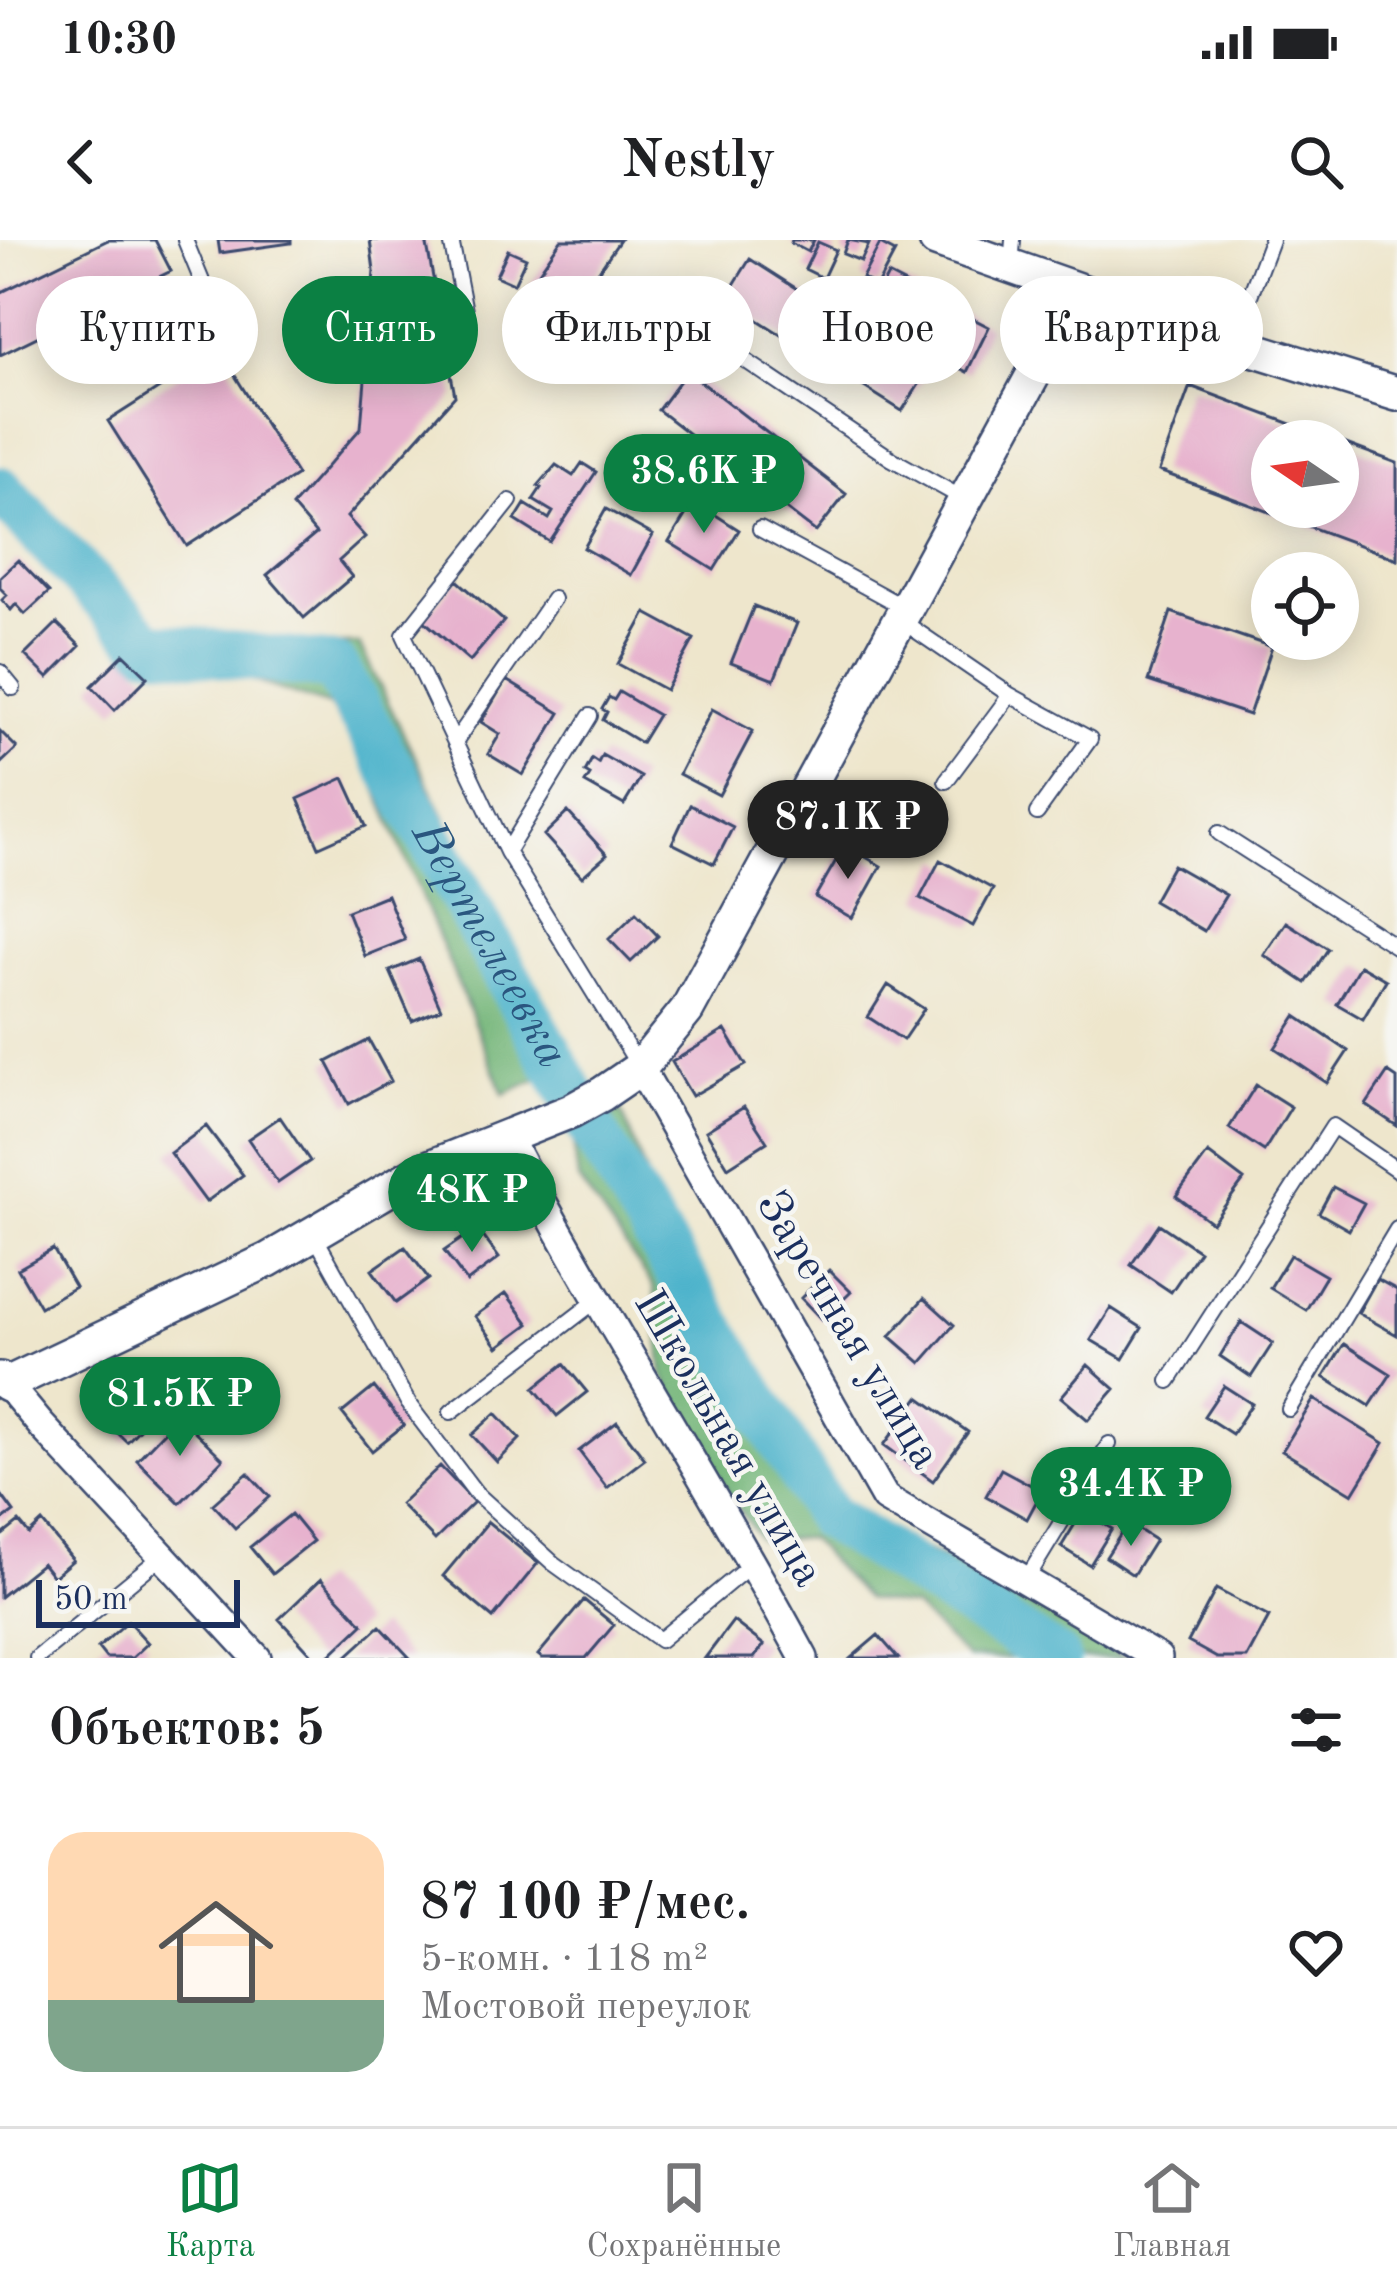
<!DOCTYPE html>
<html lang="ru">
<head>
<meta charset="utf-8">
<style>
  body { margin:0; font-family:"Old Standard TT",serif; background:#f6f6f6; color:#202124; height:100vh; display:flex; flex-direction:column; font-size:45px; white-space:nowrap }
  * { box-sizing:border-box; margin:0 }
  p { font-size:39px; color:#757577 }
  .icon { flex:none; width:66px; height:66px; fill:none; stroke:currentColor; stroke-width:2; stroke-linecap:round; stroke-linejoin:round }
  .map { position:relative; height:1418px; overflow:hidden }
  .side { display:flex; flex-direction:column; background:#fff; flex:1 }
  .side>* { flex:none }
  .top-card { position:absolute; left:36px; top:36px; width:1326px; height:108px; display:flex; gap:24px }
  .needle { width:78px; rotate:283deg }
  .fabs { position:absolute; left:1251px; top:180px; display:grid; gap:24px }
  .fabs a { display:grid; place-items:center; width:108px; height:108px; border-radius:50%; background:#fff; box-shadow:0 6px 30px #0003; font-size:60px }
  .scale { position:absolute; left:36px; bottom:30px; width:204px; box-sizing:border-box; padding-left:12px; border:6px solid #1b2f5e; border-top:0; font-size:33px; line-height:42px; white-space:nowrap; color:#1b2f5e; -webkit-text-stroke:9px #f6f6f2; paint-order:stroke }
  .price { position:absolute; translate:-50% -102px; padding:0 27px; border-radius:42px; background:#0b8043; color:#fff; font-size:39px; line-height:78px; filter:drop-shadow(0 3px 6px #0008) }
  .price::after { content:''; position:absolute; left:50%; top:72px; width:36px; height:27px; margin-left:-18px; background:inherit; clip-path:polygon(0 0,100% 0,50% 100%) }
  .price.current { background:#222; color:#fff }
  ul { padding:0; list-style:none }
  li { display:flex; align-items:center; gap:36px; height:300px; padding:0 48px }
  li+li { border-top:3px solid #e0e0e0 }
  li span { display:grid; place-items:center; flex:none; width:336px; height:240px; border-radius:36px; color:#555 }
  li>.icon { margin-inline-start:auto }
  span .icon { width:144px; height:144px; fill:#fffc; stroke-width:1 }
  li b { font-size:51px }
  h2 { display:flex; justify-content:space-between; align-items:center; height:144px; padding:0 48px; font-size:51px }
  .pill { padding:0 42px; border-radius:54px; background:#fff; box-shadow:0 6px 30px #0003; font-size:42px; line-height:108px }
  .pill.current { background:#0b8043; color:#fff }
  .status { display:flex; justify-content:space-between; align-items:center; height:84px; padding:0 60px; background:#fff; direction:ltr }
  .status svg { height:33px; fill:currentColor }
  header { display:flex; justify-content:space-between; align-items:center; height:156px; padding:0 48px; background:#fff; font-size:54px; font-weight:800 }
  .dock { display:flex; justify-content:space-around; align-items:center; height:168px; border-top:3px solid #e0e0e0; background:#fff; font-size:33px; color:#757577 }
  .dock a { display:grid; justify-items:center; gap:6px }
  .dock .current { color:#0b8043 }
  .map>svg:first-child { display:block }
  .forest { fill:#74b679; stroke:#48726c; stroke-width:3 }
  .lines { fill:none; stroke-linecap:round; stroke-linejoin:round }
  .river { stroke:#4cb2cb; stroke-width:48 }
  .building { fill:#e7b2ce }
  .service-casing { stroke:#3b4a6e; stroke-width:18 }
  .minor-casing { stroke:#3b4a6e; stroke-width:32 }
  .tertiary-casing { stroke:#3b4a6e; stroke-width:38 }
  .service { stroke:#fff; stroke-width:14 }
  .minor { stroke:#fff; stroke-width:27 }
  .tertiary { stroke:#fff; stroke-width:33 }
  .labels { text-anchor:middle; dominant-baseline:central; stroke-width:9; stroke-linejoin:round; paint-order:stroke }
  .street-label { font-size:45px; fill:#1b2f5e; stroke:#f6f6f2 }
  .water-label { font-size:48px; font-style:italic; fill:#2a567f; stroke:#f6f6f2 }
</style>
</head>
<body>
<div class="status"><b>10:30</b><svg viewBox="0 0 49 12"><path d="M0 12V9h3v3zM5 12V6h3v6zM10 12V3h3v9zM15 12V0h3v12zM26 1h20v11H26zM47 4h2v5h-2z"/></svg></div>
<header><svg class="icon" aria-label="back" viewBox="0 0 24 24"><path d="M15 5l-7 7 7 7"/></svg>Nestly<svg class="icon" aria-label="search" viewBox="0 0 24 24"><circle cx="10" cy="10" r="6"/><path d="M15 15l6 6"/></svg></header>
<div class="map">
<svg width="1397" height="1418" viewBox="0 0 1397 1418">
  <rect width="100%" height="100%" fill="#f6f6f2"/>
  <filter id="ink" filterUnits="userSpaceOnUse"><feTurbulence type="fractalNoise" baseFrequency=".00833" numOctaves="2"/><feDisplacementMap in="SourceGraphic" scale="24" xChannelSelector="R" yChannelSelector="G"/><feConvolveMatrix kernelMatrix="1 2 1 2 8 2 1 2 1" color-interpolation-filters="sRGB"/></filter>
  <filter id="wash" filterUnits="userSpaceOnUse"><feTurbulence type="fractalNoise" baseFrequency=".004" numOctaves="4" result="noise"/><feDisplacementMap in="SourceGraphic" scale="48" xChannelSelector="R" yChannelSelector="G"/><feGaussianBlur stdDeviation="2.7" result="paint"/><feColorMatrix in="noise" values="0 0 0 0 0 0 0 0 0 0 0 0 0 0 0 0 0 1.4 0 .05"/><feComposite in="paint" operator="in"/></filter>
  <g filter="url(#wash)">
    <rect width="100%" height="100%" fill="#eee6cc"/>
    <!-- forest -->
    <path class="forest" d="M359 404 475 638 572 824 504 854 366 524 330 466 148 405Z
      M621 870 659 968 756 1117 821 1250 858 1284 953 1321 1126 1418H967L914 1367 866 1359 808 1298 760 1300 709 1224 663 1135 654 1047 578 939 573 900Z"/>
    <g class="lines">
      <!-- river -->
      <path class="river" id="s1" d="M0 250 148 405 335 427 589 885 828 1277 1056 1418"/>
    </g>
    <g id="blocks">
      <!-- building -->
      <path class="building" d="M108 0H155L171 31 0 115V53Z
        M218 0H291V3L220 13Z
        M370 0H426L455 156 347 277 365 297 339 321 352 337 304 378 267 335 316 294 292 266 361 188 374 31Z
        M561 0H620L567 76 528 48Z
        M792 0H814L808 12 791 3Z
        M848 0 869 4 861 21 843 14Z
        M818 2 836 10 823 38 805 29Z
        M880 4 895 12 877 46 862 38Z
        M508 10 526 18 514 44 496 36Z
        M750 19 927 132 902 171 725 59Z
        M888 35 989 87 967 132 865 79Z
        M219 110 297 235 187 306 108 181Z
        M687 131 846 254 816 292 658 170Z
        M1190 146 1337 201H1272V267H1338V201L1397 223V319L1159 231Z
        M582 223 596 232 550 302 515 280 525 264 549 279 553 272 533 260 541 248 538 246 556 225 573 236Z
        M694 261 739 290 714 330 669 302Z
        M606 269 653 295 631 335 584 308Z
        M18 320 49 352 25 374 16 364 11 370 2 360 7 355 0 348V337Z
        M457 340 504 381 470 421 423 380Z
        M754 366 797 383 774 440 731 423Z
        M1171 372 1272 407 1249 475 1148 441Z
        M646 373 694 399 666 450 618 424Z
        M57 383 80 406 48 438 25 415Z
        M124 414 148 437 115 470 92 446Z
        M506 440 560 473 523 535 488 514 500 494 481 482Z
        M619 452 658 475 641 503 603 480 607 472 602 469 609 457 614 460Z
        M712 469 753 491 719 555 679 534Z
        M0 491 17 508 0 524Z
        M602 515 641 537 624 565 585 543 590 535 585 532 592 519 598 523Z
        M344 538 366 586 319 607 298 559Z
        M690 565 733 587 714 624 672 603Z
        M568 572 607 615 582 637 544 595Z
        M845 605 881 626 852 678 815 657Z
        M940 620 993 649 973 686 920 658Z
        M1173 625 1226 655 1204 691 1153 661Z
        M387 655 405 700 365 716 347 671Z
        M636 673 658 696 631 722 609 699Z
        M1286 682 1328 709 1306 743 1264 715Z
        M419 719 441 769 412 781 390 731Z
        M1360 725 1386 740 1363 779 1337 764Z
        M888 745 924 769 903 800 868 777Z
        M1296 776 1348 811 1327 843 1275 808Z
        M725 790 746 825 692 856 672 822Z
        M369 800 391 841 349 864 327 822Z
        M1388 832 1397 838V886L1366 865Z
        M1256 845 1291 867 1264 911 1229 888Z
        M744 867 767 902 728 927 706 891Z
        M280 877 310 921 278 943 248 899Z
        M206 886 243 935 206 962 170 913Z
        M1208 913 1244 940 1212 983 1176 956Z
        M1333 947 1364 963 1349 990 1319 973Z
        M1159 984 1199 1011 1171 1052 1131 1025Z
        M477 988 499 1018 467 1042 444 1011Z
        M405 1007 429 1039 396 1063 372 1030Z
        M53 1009 75 1047 40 1067 18 1029Z
        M1290 1015 1326 1036 1306 1070 1270 1048Z
        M829 1030 851 1052 822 1080 801 1058Z
        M1377 1039 1397 1050V1095L1358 1073Z
        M506 1053 529 1084 498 1107 475 1076Z
        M924 1058 954 1085 921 1123 890 1096Z
        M1111 1068 1142 1088 1123 1119 1091 1100Z
        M1241 1082 1273 1103 1251 1137 1220 1116Z
        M1344 1104 1391 1134 1370 1166 1324 1137Z
        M564 1124 587 1152 557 1176 534 1148Z
        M1088 1125 1115 1149 1088 1180 1061 1157Z
        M1224 1146 1252 1164 1232 1194 1204 1176Z
        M133 1147 157 1171 127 1202 102 1178Z
        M374 1147 404 1185 372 1211 342 1173Z
        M919 1157 968 1192 933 1241 884 1205Z
        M1314 1159 1384 1203 1353 1254 1282 1211Z
        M496 1173 520 1199 497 1222 472 1195Z
        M179 1176 223 1219 180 1263 137 1220Z
        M617 1182 645 1219 607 1248 579 1211Z
        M440 1226 474 1262 435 1300 400 1264Z
        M1001 1229 1042 1251 1027 1279 986 1256Z
        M248 1233 270 1257 235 1288 213 1264Z
        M0 1253 14 1272 0 1282Z
        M1083 1271 1112 1289 1090 1325 1061 1307Z
        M291 1274 313 1301 272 1334 250 1307Z
        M19 1282 29 1294 42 1282 73 1320 53 1337 42 1323 0 1357V1297Z
        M488 1282 538 1323 493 1378 443 1336Z
        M1128 1283 1155 1300 1133 1335 1106 1317Z
        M321 1339 363 1384 327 1418H315L279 1379Z
        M1216 1349 1269 1377 1247 1418H1217L1188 1402Z
        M584 1360 614 1385 586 1418H542L538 1415Z
        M128 1381 148 1403 132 1418H106L98 1408Z
        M733 1381 764 1405 754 1418H705Z
        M380 1386 410 1418H345Z
        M878 1395 898 1418H851Z"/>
    </g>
  </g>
  <g filter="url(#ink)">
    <use href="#blocks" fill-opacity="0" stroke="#3b4a6e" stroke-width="3"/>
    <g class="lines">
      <!-- service casing -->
      <g class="service-casing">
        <path id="service" d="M185 0 208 56
          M451 0 465 71
          M1011 27 1013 0
          M697 88 892 219 964 259
          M1232 103 1271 0
          M510 261 404 395 507 612 640 828
          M760 289 903 367
          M899 379 1010 455 946 541
          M0 432 13 448
          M1010 455 1090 499 1037 573
          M455 502 553 359
          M1219 593 1397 707
          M507 612 590 476
          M313 993 410 1166 476 1253 553 1323 660 1400 753 1323
          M1169 1141 1333 886 1397 930
          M1289 1169 1397 989
          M451 1172 597 1060
          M1026 1340 1109 1204
          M37 1418 162 1316"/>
      </g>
      <!-- minor casing -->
      <g class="minor-casing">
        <path id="minor" d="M640 828 885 1258 1158 1418
          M507 896C600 1073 709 1242 804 1418
          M7 1144 41 1185 257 1418"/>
      </g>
      <!-- tertiary casing -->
      <g class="tertiary-casing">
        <path id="tertiary" d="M936 0 1192 90 1397 154
          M0 1139 7 1144 268 1020 420 931 571 871 602 854 640 828 687 770 1079 51"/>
      </g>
      <!-- service -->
      <use href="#service" class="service"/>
      <!-- minor -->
      <use href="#minor" class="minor"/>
      <!-- tertiary -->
      <use href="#tertiary" class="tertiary"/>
    </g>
  </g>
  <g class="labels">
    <!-- street labels -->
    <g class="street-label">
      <text transform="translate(847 1091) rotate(59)">Заречная улица</text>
      <text transform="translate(727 1199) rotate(60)">Школьная улица</text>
    </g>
    <!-- water labels -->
    <g class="water-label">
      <text stroke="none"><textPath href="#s1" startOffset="720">Вертелеевка</textPath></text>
    </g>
  </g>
</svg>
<div class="fabs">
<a><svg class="needle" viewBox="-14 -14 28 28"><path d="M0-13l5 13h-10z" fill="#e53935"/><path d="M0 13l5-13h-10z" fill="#757577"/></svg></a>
<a><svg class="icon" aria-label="locate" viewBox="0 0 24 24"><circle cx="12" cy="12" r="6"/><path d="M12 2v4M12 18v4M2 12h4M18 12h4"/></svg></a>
</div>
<div class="scale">50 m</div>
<b class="price" style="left:704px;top:296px">38.6K ₽</b>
<b class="price current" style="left:848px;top:642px">87.1K ₽</b>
<b class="price" style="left:472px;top:1015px">48K ₽</b>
<b class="price" style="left:180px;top:1219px">81.5K ₽</b>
<b class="price" style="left:1131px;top:1309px">34.4K ₽</b>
<div class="top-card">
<a class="pill">Купить</a>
<a class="pill current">Снять</a>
<a class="pill">Фильтры</a>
<a class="pill">Новое</a>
<a class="pill">Квартира</a>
</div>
</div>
<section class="side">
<h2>Объектов: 5<svg class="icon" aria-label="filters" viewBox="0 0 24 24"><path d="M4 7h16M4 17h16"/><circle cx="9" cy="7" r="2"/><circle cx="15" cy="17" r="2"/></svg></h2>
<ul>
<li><span style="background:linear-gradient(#ffd9b3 70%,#7fa58c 0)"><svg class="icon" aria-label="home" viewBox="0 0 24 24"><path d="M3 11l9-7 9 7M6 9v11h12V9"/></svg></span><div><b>87 100 ₽/мес.</b><p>5-комн. · 118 m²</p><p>Мостовой переулок</p></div><svg class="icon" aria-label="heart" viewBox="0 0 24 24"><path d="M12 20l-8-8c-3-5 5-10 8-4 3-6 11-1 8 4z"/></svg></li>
</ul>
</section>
<nav class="dock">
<a class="current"><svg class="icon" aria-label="map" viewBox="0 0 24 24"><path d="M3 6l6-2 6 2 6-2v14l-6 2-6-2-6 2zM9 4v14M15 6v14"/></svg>Карта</a>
<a><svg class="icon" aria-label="saved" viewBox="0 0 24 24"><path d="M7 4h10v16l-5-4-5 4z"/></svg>Сохранённые</a>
<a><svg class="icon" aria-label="home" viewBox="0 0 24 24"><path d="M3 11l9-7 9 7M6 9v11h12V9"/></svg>Главная</a>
</nav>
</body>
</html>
